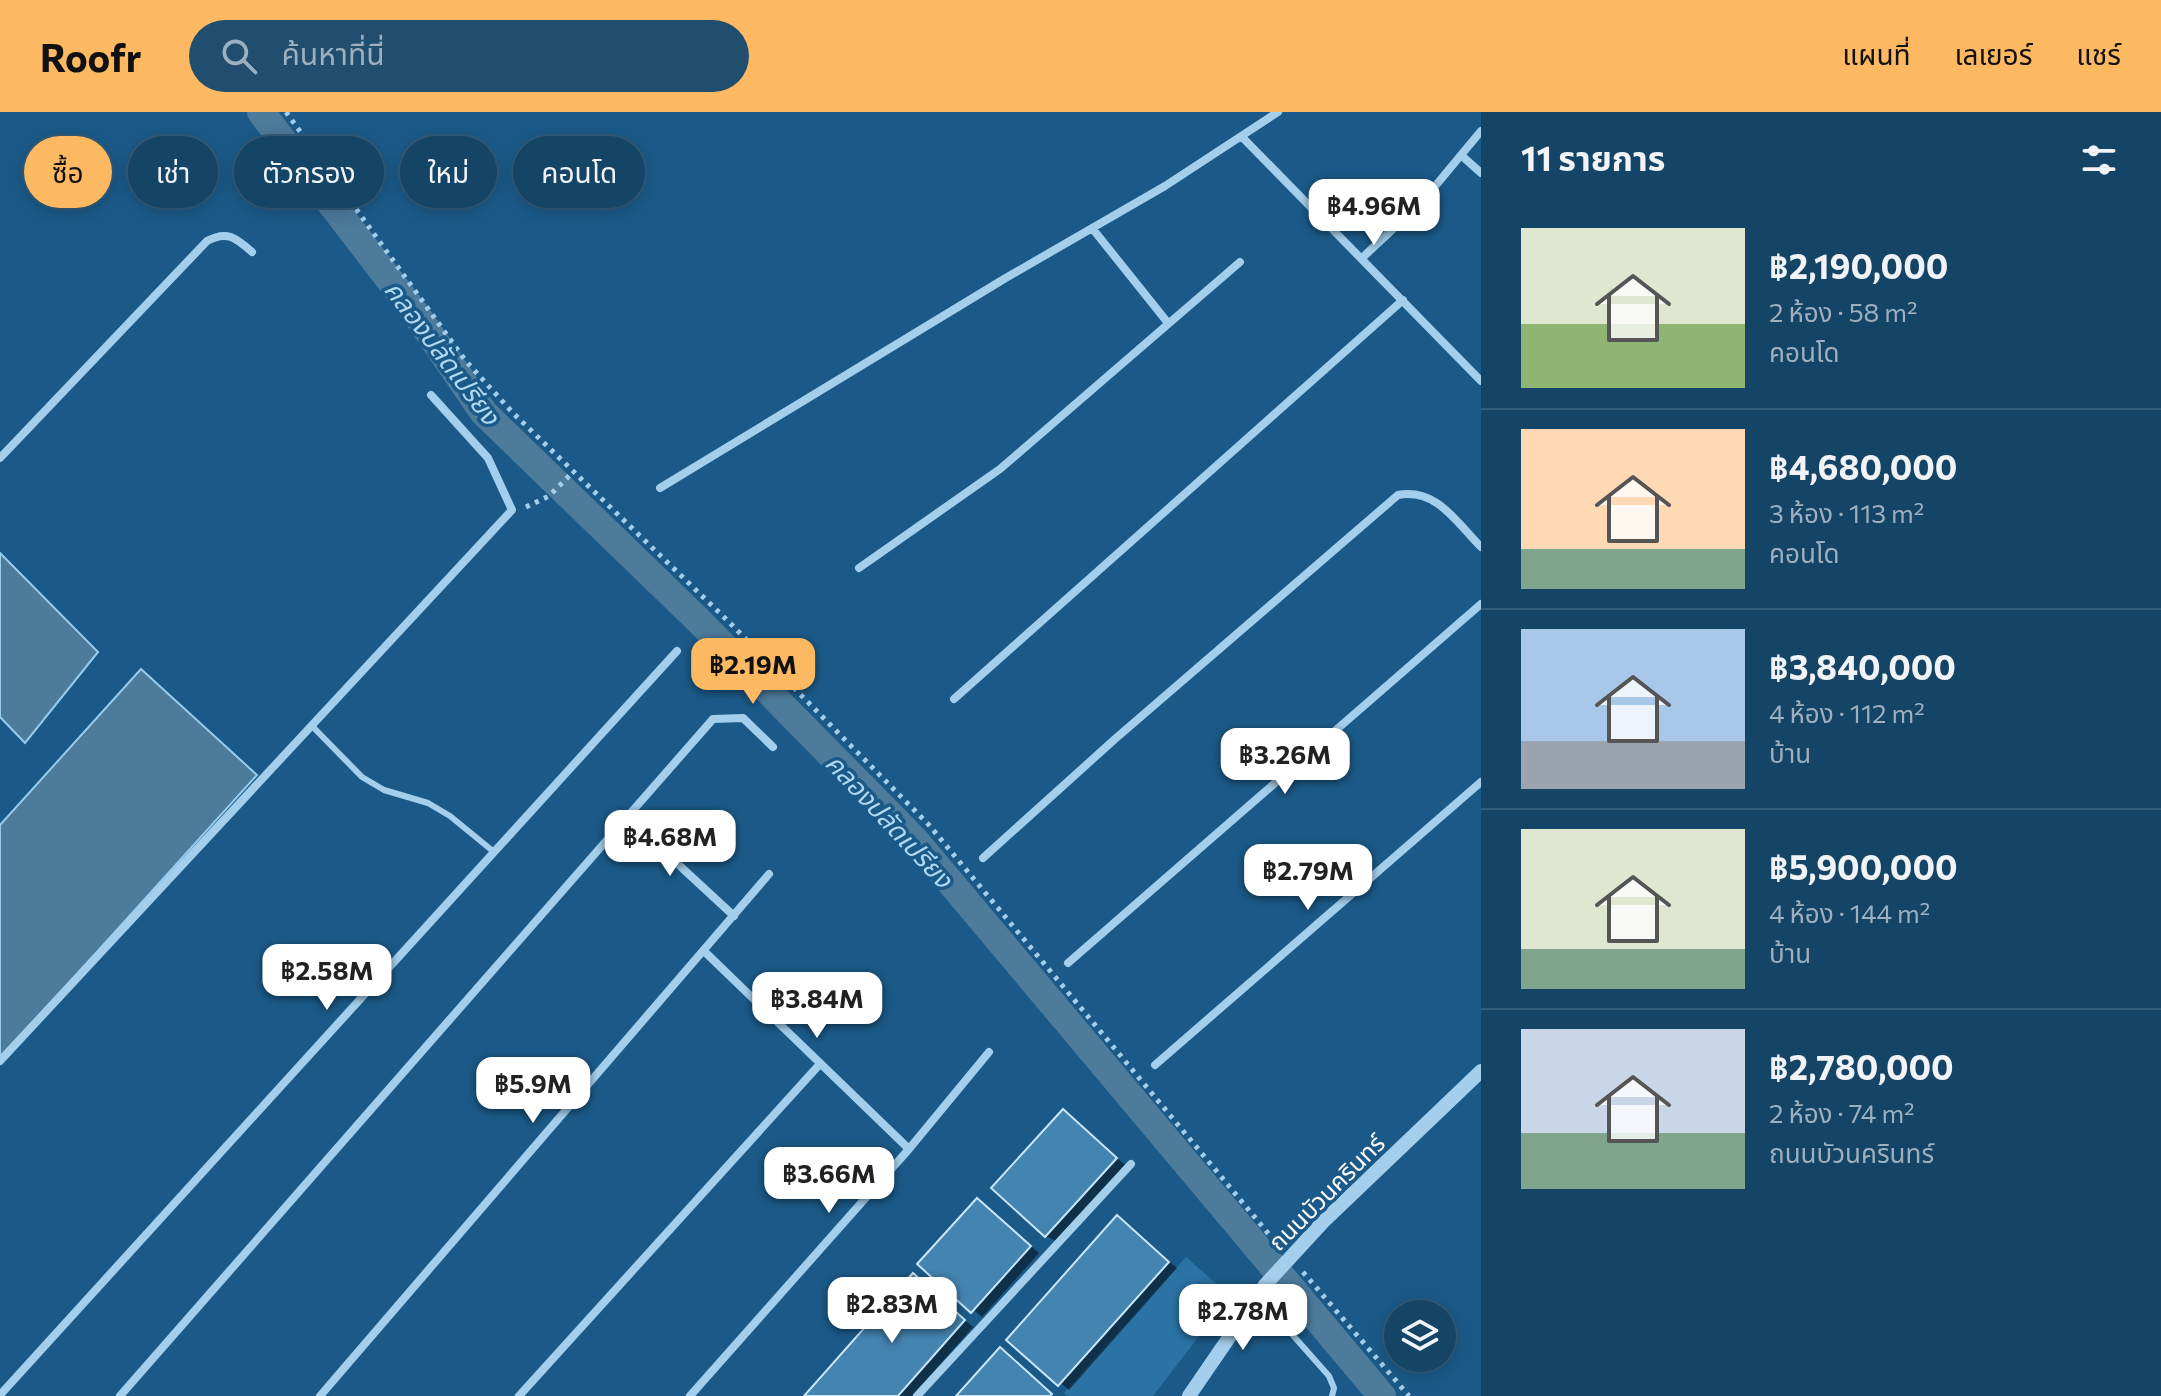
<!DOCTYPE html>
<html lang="th">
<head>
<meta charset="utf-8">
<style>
  body { margin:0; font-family:Commissioner,"Noto Sans Thai",sans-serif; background:#214e6f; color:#f1f3f6; height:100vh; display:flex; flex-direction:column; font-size:30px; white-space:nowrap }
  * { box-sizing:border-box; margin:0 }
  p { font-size:26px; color:#9db0bf }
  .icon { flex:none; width:44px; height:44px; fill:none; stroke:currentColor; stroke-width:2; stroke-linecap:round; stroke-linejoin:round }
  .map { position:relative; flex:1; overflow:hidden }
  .details { display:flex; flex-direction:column; background:#144466; width:680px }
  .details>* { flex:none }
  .banner { position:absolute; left:24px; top:24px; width:760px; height:72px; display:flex; gap:16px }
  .tools { position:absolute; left:1384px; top:1188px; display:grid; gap:16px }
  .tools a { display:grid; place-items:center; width:72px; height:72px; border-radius:50%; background:#144466; box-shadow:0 4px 20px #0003,0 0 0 2px #335c7a; font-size:40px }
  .price { position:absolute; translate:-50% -68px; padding:0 18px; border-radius:16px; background:#fff; color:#222; font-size:26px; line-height:52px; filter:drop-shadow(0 2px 4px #0008) }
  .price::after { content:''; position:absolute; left:50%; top:48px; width:24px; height:18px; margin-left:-12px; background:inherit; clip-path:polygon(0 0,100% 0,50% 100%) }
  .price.selected { background:#fdb961; color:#111 }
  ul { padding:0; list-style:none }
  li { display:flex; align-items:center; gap:24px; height:200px; padding:0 40px }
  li+li { border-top:2px solid #335c7a }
  li span { display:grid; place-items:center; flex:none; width:224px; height:160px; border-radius:0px; color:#555 }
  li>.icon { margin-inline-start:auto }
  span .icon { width:96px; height:96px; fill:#fffc; stroke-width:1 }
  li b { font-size:34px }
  h2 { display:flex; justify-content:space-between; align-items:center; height:96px; padding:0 40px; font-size:34px }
  .tag { padding:0 28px; border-radius:36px; background:#144466; box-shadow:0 4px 20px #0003,0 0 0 2px #335c7a; font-size:28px; line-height:72px }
  .tag.selected { background:#fdb961; color:#111 }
  header { display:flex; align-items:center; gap:48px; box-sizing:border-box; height:112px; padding:0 40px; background:#fdb961; color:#111 }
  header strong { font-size:38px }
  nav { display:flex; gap:44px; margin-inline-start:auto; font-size:28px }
  .search { width:560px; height:72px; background:#214e6f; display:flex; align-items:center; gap:20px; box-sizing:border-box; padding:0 28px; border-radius:44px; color:#9db0bf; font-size:30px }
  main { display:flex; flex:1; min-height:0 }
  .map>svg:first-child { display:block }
  .green { fill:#2b73a5 }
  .water { fill:#4d7b9c; stroke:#97ccee; stroke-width:2 }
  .shadow { fill:#0007 }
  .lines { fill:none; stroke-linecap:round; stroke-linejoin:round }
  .canal { stroke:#4d7b9c; stroke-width:28 }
  .building { fill:#4484b1; stroke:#c9e6f9; stroke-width:2 }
  .path { stroke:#a4cfec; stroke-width:5; stroke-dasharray:4 6; stroke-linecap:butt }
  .service { stroke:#a4cfec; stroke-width:6 }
  .minor { stroke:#a4cfec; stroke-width:8 }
  .tertiary { stroke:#a4cfec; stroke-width:14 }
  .labels { text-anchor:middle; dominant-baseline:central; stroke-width:7; stroke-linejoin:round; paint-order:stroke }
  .street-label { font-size:24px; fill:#fff; stroke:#1b5a88 }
  .water-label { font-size:26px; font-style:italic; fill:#afd8f3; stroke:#1b5a88 }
</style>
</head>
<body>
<header>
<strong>Roofr</strong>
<div class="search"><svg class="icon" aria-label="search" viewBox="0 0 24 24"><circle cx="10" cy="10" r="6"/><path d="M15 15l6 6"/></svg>ค้นหาที่นี่</div>
<nav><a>แผนที่</a><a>เลเยอร์</a><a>แชร์</a></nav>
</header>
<main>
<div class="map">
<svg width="1481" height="1284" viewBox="0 0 1481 1284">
  <rect width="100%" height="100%" fill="#1b5a88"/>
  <!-- green -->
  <path class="green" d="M1186 1145 1230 1184 1153 1284H1068L1064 1281Z"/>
  <!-- water -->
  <path class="water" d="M0 441 98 540 25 631 0 605Z
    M141 557 257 663 0 947V713Z"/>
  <!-- shadow -->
  <path class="shadow" d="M1064 999 1125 1053 1056 1129 1046 1124Z
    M977 1088 1039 1141 982 1205 920 1152Z
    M1117 1106 1177 1156 1069 1278 1009 1227Z
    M913 1164 973 1215 912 1284H807Z"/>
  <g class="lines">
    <!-- canal -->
    <path class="canal" d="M261 0 418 205 484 301 696 506 914 727 1382 1284"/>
  </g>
  <!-- building -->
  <path class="building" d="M1063 997 1117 1046 1045 1125 991 1076Z
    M977 1086 1031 1134 971 1201 917 1152Z
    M1117 1103 1169 1150 1058 1274 1006 1228Z
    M913 1161 965 1208 898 1284H804Z
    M1000 1235 1052 1282 1050 1284H956Z"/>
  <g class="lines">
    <!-- path -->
    <path class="path" d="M286 0 465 248 513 301 729 510 929 713 1277 1132
      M526 395 549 384 573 360
      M1303 1160 1409 1284"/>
    <!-- service -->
    <path class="service" d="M312 614 362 665 384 678 428 691 450 704 494 740
      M1258 1184 1329 1264 1334 1276 1332 1284"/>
    <!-- minor -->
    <path class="minor" d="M1242 25 1481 269
      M1461 43 1481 61
      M1092 116 1168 211
      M1362 146 1422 90 1481 19
      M0 346 207 129C227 118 236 126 252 140
      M660 376 1004 167 1165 74 1278 0
      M859 456 1000 357 1240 150
      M954 587 1403 188
      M627 705 734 804
      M983 746 1115 627 1398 383C1437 376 1456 410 1481 435
      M705 840 909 1037
      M1068 851 1481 492
      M0 949 512 398 488 346 431 283
      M1155 953 1481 670
      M0 1283 677 539
      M120 1284 713 607 743 606 773 635
      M320 1284 769 762
      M519 1284 819 953
      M690 1284 909 1037 989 940
      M917 1284 1131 1052"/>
    <!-- tertiary -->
    <path class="tertiary" d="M1189 1284 1265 1173 1323 1110 1481 959"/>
  </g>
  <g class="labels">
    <!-- street labels -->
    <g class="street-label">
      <text transform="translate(1326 1080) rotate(-45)">ถนนบัวนครินทร์</text>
    </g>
    <!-- water labels -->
    <g class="water-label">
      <text transform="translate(443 240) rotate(53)">คลองปลัดเปรียง</text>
      <text transform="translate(890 708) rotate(47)">คลองปลัดเปรียง</text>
    </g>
  </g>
</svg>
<div class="tools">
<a><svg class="icon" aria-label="layers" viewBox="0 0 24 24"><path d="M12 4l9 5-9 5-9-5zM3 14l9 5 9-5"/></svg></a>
</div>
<b class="price" style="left:1374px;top:135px">฿4.96M</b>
<b class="price selected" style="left:753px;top:594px">฿2.19M</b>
<b class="price" style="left:1285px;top:684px">฿3.26M</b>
<b class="price" style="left:670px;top:766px">฿4.68M</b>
<b class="price" style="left:1308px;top:800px">฿2.79M</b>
<b class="price" style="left:327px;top:900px">฿2.58M</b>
<b class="price" style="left:817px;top:928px">฿3.84M</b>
<b class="price" style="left:533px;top:1013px">฿5.9M</b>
<b class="price" style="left:829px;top:1103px">฿3.66M</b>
<b class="price" style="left:892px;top:1233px">฿2.83M</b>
<b class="price" style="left:1243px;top:1240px">฿2.78M</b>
<div class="banner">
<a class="tag selected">ซื้อ</a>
<a class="tag">เช่า</a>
<a class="tag">ตัวกรอง</a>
<a class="tag">ใหม่</a>
<a class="tag">คอนโด</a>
</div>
</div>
<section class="details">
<h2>11 รายการ<svg class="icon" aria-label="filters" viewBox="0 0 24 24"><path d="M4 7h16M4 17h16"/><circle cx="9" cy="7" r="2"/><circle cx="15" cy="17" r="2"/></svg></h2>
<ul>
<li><span style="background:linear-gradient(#dfe7d0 60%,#8fb573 0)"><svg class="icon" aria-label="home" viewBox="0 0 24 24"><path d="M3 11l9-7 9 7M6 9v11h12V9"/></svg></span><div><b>฿2,190,000</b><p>2 ห้อง · 58 m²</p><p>คอนโด</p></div></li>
<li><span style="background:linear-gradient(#ffd9b3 75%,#7fa58c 0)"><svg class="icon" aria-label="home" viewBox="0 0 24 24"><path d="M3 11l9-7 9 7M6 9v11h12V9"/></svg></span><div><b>฿4,680,000</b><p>3 ห้อง · 113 m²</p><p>คอนโด</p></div></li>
<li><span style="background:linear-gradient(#a9c7e8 70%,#9aa5b1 0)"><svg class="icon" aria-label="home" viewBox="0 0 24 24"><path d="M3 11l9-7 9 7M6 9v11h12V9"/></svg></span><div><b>฿3,840,000</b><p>4 ห้อง · 112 m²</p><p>บ้าน</p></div></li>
<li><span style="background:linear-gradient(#dfe7d0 75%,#7fa58c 0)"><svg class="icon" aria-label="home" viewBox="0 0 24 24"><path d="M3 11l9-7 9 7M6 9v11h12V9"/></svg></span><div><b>฿5,900,000</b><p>4 ห้อง · 144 m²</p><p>บ้าน</p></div></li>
<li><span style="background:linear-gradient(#c9d6e8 65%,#7fa58c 0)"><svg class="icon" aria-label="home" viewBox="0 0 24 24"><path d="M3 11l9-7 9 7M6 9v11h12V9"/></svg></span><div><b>฿2,780,000</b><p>2 ห้อง · 74 m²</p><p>ถนนบัวนครินทร์</p></div></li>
</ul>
</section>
</main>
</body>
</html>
